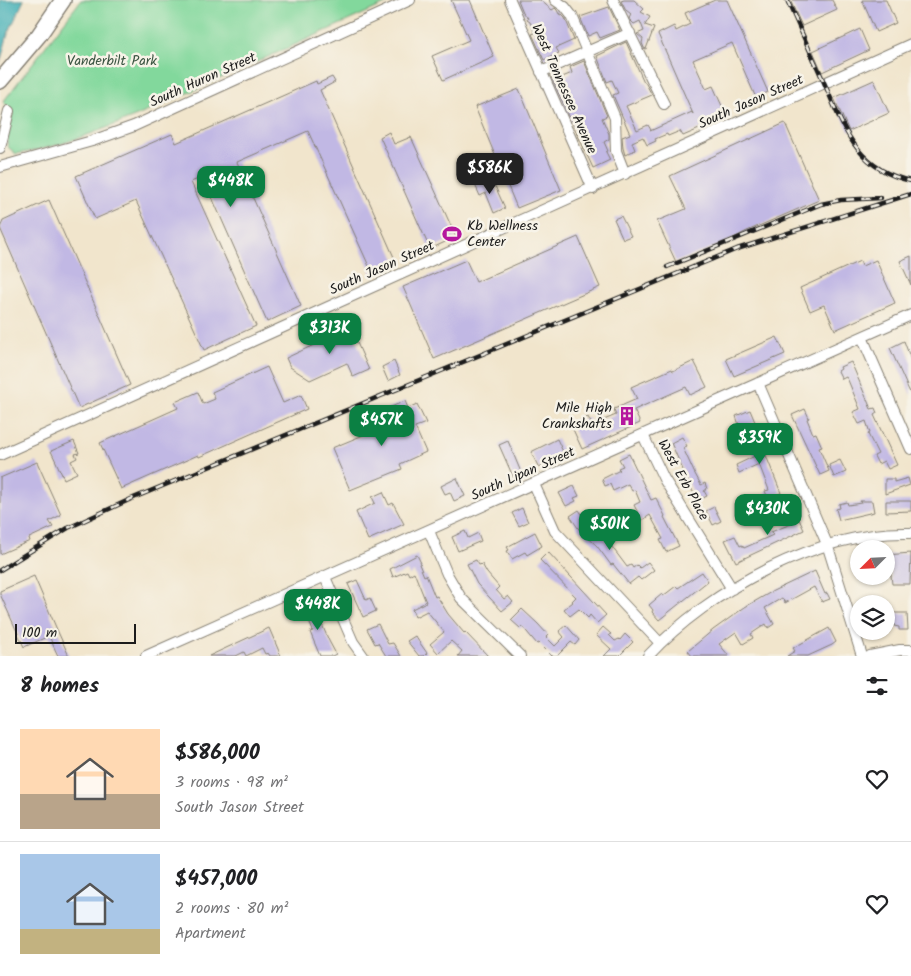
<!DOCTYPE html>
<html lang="en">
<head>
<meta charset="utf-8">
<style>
  body { margin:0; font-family:Kalam,sans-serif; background:#f2f2f2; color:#202124; height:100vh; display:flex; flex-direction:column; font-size:19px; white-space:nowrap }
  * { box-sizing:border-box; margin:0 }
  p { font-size:16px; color:#757577 }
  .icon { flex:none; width:28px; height:28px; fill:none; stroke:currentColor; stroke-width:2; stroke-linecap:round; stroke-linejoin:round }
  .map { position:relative; height:656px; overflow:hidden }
  .details { display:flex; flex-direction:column; background:#fff; flex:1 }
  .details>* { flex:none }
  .needle { width:32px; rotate:246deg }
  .controls { position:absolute; left:850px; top:540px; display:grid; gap:10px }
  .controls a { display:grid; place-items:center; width:45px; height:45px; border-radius:50%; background:#fff; box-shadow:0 1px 4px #0004; font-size:25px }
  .scale { position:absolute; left:15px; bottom:12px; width:121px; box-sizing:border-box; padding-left:5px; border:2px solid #1c1c1c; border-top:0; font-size:14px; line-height:18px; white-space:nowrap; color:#1c1c1c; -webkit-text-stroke:4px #f7f3e8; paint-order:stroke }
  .price { position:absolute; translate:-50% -42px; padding:0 11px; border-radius:10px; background:#0b8043; color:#fff; font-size:16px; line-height:32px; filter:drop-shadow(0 1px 2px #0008) }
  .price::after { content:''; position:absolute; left:50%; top:30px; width:15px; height:11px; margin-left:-8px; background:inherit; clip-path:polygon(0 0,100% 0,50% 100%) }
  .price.on { background:#222; color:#fff }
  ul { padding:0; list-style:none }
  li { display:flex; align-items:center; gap:15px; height:125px; padding:0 20px }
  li+li { border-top:1px solid #e0e0e0 }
  li span { display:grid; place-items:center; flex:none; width:140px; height:100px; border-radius:0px; color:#555 }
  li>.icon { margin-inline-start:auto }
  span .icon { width:60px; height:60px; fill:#fffc; stroke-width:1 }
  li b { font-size:21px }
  h2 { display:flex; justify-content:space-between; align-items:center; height:60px; padding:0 20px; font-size:21px }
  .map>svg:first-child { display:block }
  .green { fill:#82d89c; stroke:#4f7a5c }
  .water { fill:#3caeb5; stroke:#2c6568 }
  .building { fill:#c1b8e4 }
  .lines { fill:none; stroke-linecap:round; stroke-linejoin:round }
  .minor-casing { stroke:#868074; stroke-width:12 }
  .highway-casing { stroke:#868074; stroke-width:18 }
  .minor { stroke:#fff; stroke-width:10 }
  .highway { stroke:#fff; stroke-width:15 }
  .rail-casing { stroke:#1c1c1c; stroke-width:4.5 }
  .rail { stroke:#f7f3e8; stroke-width:2.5; stroke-dasharray:8; stroke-linecap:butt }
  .labels { text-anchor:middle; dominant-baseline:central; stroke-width:5; stroke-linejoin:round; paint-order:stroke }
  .park-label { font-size:14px; fill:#3b5442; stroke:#f7f3e8 }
  .street-label { font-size:14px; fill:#1c1c1c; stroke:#f7f3e8 }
  .poi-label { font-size:14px; fill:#1c1c1c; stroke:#f7f3e8; text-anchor:start }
</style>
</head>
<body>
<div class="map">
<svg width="911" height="656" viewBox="0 0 911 656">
  <rect width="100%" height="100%" fill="#f7f3e8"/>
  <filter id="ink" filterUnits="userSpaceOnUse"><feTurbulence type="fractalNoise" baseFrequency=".02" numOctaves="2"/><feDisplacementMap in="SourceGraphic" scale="10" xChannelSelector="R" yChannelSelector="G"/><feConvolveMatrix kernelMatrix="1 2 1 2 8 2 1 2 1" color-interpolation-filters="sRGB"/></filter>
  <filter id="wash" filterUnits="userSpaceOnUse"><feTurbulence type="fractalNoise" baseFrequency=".0096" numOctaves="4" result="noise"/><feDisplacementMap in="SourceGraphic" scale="20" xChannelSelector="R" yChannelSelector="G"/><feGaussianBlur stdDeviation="1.12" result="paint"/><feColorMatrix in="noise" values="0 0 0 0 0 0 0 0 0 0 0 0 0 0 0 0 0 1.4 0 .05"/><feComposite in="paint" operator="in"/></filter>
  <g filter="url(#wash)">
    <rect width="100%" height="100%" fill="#f1e5cc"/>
    <!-- green -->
    <path class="green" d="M81 0H394L137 116C98 131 58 148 16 154L8 147 7 142 13 112 3 102Z"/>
    <!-- water -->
    <path class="water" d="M0 0H24L8 34 0 63Z"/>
    <g id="blocks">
      <!-- building -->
      <path class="building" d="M451 0H470L494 57 443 80 432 56 469 40Z
        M518 0H540L552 10 555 8 557 10 560 16 562 15 565 18 574 40 556 48 559 53 544 60 532 34 535 33 530 22 527 20 528 18 523 12Z
        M624 0H634L644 9 641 12 650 17 645 25 654 28 646 49 644 48 642 43 643 39 637 34 644 31 640 21 634 24 631 21 629 18 631 15 626 11 621 1Z
        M715 0H727L768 92 756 98 732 43 693 60 706 89 713 86 727 117 683 136 680 131 668 136 667 134 655 139 656 141 647 145 643 137 632 142 635 150 625 155 623 148 622 137 630 134 613 95 618 93 612 80 607 82 597 56 626 42 644 82H645L652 95 626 106 637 130 648 125 651 130 650 131 692 112 693 114 658 34 674 26 676 31 690 24 685 13Z
        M790 0H832L837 10 802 26Z
        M862 0H886L896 23 876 32Z
        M609 7 620 30 600 38 597 32 588 36 580 17Z
        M860 29 869 50 822 72 813 51Z
        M584 61 607 116 602 118 609 134V139L604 142 608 151 606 152 610 160 593 168 551 77 558 74 560 78 572 73 570 67Z
        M332 77 335 82 320 90 397 264 373 275 308 131 237 162 301 306 267 322 203 177 191 182 256 326 204 350 136 201 95 219 76 176 172 134 176 143 316 81 317 84Z
        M874 80 889 113 849 131 834 98Z
        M519 89 561 190 517 208 475 107Z
        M785 123 819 200 747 231 722 244 676 262 657 221 686 209 670 176Z
        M389 132 394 144 411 137 456 237 430 249 380 137Z
        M482 177 488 190 495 186 505 208 494 213 486 193 480 196 473 180Z
        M49 200 130 385 79 408 0 228 3 221Z
        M621 216 631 236 623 239 614 219Z
        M578 237 600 287 434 359 403 287 466 260 476 282Z
        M911 256V285L900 261Z
        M876 260 895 303 835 330 824 305 810 311 800 288 860 261 862 266Z
        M347 320 369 370 353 377 347 363 310 380 290 367 286 358 335 335 332 327Z
        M777 337 785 354 734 376 726 359Z
        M904 341 911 360V395L890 348Z
        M394 361 400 375 388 381 382 367Z
        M694 361 707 387 690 395 686 387 634 410 640 423 582 449 571 425 588 417 592 425 616 415 614 409 637 399 631 387 672 369 673 371Z
        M851 362 871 409 875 408 877 413 874 415 897 465 888 469 884 461 878 464 874 456 878 454 868 434 870 433 866 421 859 424 853 412 860 409 848 380 846 377 842 379 838 371 841 369 840 367Z
        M267 367 283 403 301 395 307 409 199 457 198 455 121 489 100 443 178 408 175 402 198 392 203 404 215 399 212 392Z
        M405 401 408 408 417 404 426 423 415 427 426 452 400 464 402 469 350 490 332 448 390 424 384 410Z
        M805 409 809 418 807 419 813 434 816 433 822 447 819 448 829 471 820 475 792 415Z
        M750 410 755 422 740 428 736 416Z
        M757 433 781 493 768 498 765 491 769 490 759 464 739 473 736 465 755 456 749 444 746 445 744 439Z
        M682 437 687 446 683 448 694 472 701 485 705 483 707 489 704 491 707 496 697 501 671 443Z
        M557 439 565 456 539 468 531 452Z
        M74 441 79 453 75 454 77 458 71 461 77 473 64 479 51 451Z
        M508 441 523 477 515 481 499 445Z
        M629 454 651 500 656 498 665 516 664 517 679 546 666 552 660 540 663 539 650 515 632 527 628 520 638 513 634 505 640 502 635 490 632 491 628 484 613 491 610 484 605 486 602 479 620 470 618 468 623 466 619 459Z
        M840 460 846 472 834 477 829 465Z
        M37 462 61 515 49 521 53 527 29 538 30 541 0 554V478Z
        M457 478 465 496 454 501 450 492 445 494 441 486Z
        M908 478 910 485 885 494V479H894V482Z
        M574 486 579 496 574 498 576 501 566 506 559 493Z
        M383 492 389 505 393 503 404 524 368 540 356 512 375 503 372 497Z
        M793 500 799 514 797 515 804 530 736 562 725 540 735 536 740 546 742 545 744 548 773 535 771 532 791 524 790 521H792L785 503Z
        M860 501H872L874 512 839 520 836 509 840 508 839 504 847 502 848 505 861 503Z
        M886 501H911V511L886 512Z
        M714 507 721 521 713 525 706 511Z
        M522 508 528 522 519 526 512 513Z
        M579 510 593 530 597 527 627 567 631 565 633 568 637 565 640 568 648 562 654 570 641 580 638 577 629 584 613 564 611 565 597 546 578 528 570 516Z
        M465 531 468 538 478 533 481 541 458 551 452 537Z
        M535 532 542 546 527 555 525 552 512 559 507 551 509 550 507 547Z
        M548 552 606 615 597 623 590 615 588 618 579 609 570 616 564 609 573 602 572 601 576 597 540 560Z
        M911 553 910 584H892L890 567H886V555Z
        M417 555 421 563 419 564 424 576 426 575 435 597 437 596 448 614 464 633 465 632 488 656H458L462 651 451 641 438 653 430 644 444 632 427 611 415 617 412 609 426 602 414 572 409 575 407 571 393 577 390 569Z
        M476 560 479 565 482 564 487 573 499 587 496 590 504 599 508 596 513 602 502 611 477 584 467 564Z
        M815 571 825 594 827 593 830 599 822 602 814 587 785 603 782 598 765 608 774 624 768 628 766 624 751 634 753 638 743 644 736 632 719 644 729 656H692L688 651 713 630 745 607 773 591Z
        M702 572 708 581 659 620 652 612 653 610 649 605 662 594 663 596 676 586 678 588Z
        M34 576 58 632 69 656H58L49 636 24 647 0 594V591Z
        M357 580 366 600 370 598 376 611 363 617 348 584Z
        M312 601 329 641 336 654 332 656H320L310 632 313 631 302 605Z
        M522 609 538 624 548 635 546 637 555 646 564 637 559 631 566 625 579 640 575 645 571 642 557 656H552L539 643 537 644 522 626 520 628 511 620Z
        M893 613H907L908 630H899V627L894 626Z
        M378 624 388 644 393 643 401 656H386L378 643 375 644 367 629Z
        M603 627 611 634 609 635 615 641 619 639 620 640 625 634 633 642 619 656H604L611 649 596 635Z
        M269 628 281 656H270L268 653 265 654 262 648 246 656 244 652 236 656H209Z
        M829 628 836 642 832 645 808 656H787L795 651 793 648Z
        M415 636 427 653 424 656H419L407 641Z"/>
    </g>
  </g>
  <g filter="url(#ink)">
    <use href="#blocks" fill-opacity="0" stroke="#868074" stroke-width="1"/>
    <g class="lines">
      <!-- minor casing -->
      <g class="minor-casing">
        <path id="minor" d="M510 0 593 189
          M555 0 565 7 572 16 615 118 616 151 625 174
          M613 0 664 104
          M541 72 630 33
          M0 148 9 111
          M0 167 92 141 134 126 410 0
          M862 337 911 449
          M758 383 827 544 862 656
          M643 435 664 479 732 589
          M0 455 911 44
          M534 484 555 531 660 643
          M429 531 447 574 461 598 520 656
          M325 577 353 642 363 656
          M146 656 911 315
          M648 656C709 590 820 530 911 533
          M870 656 900 650H911"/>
      </g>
      <!-- highway casing -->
      <g class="highway-casing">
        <path id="highway" d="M0 81 39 35 63 0"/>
      </g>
      <!-- minor -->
      <use href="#minor" class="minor"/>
      <!-- highway -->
      <use href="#highway" class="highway"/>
      <!-- rail casing -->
      <g class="rail-casing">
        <path id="rail" d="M787 0C799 27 811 53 823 80 843 126 855 169 911 181
          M667 267 821 204 841 200 881 198
          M0 570 68 528 131 499 737 249 911 194"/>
      </g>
      <!-- rail -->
      <use href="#rail" class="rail"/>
    </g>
  </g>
  <!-- icons -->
  <defs>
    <g id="stadium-bare" transform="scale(1.5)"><path d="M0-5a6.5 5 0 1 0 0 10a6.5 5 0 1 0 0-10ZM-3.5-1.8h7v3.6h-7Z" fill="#b5179e" stroke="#f7f3e8" stroke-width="2.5" paint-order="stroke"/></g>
    <g id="building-bare" transform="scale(1.5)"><path d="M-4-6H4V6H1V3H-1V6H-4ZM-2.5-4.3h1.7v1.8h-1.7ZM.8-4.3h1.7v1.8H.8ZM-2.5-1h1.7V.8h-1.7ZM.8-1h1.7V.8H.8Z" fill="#b5179e" stroke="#f7f3e8" stroke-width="2.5" paint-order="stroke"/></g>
  </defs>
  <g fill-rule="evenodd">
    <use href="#stadium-bare" x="452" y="234"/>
    <use href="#building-bare" x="627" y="416"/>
  </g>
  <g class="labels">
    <!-- park labels -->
    <g class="park-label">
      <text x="112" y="61">Vanderbilt Park</text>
    </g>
    <!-- street labels -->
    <g class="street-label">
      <text transform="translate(203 80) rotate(-24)">South Huron Street</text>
      <text transform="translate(564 89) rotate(66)">West Tennessee Avenue</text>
      <text transform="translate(751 102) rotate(-24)">South Jason Street</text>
      <text transform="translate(382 268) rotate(-24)">South Jason Street</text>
      <text transform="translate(523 474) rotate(-24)">South Lipan Street</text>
      <text transform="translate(683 480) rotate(61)">West Erb Place</text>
    </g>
    <!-- poi labels -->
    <g class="poi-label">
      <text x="467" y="226">Kb Wellness<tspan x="467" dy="16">Center</tspan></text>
      <text x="612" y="408" text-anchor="end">Mile High<tspan x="612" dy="16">Crankshafts</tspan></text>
    </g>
  </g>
</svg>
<div class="controls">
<a><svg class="needle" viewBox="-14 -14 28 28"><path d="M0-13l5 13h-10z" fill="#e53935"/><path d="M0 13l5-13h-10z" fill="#757577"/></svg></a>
<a><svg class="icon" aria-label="layers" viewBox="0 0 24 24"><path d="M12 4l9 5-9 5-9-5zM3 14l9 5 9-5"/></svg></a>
</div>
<div class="scale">100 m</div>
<b class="price on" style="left:490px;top:195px">$586K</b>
<b class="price" style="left:231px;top:208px">$448K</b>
<b class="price" style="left:330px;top:355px">$313K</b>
<b class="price" style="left:382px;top:447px">$457K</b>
<b class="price" style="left:760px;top:465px">$359K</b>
<b class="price" style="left:768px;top:536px">$430K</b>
<b class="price" style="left:610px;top:551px">$501K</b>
<b class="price" style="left:318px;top:631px">$448K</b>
</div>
<section class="details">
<h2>8 homes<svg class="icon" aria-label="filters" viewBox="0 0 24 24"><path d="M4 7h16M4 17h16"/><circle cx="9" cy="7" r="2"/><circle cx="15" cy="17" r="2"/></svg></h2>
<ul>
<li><span style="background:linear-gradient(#ffd9b3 65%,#b9a48a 0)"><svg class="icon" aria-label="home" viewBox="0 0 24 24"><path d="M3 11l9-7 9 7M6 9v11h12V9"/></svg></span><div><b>$586,000</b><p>3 rooms · 98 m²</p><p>South Jason Street</p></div><svg class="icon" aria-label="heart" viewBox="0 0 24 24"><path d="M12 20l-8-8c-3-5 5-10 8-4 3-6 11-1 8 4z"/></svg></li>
<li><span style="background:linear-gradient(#a9c7e8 75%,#c2b280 0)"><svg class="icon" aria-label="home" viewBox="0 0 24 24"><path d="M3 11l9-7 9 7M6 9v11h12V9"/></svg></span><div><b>$457,000</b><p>2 rooms · 80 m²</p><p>Apartment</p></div><svg class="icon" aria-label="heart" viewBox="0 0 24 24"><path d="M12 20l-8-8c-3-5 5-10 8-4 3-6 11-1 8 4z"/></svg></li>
</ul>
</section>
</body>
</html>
